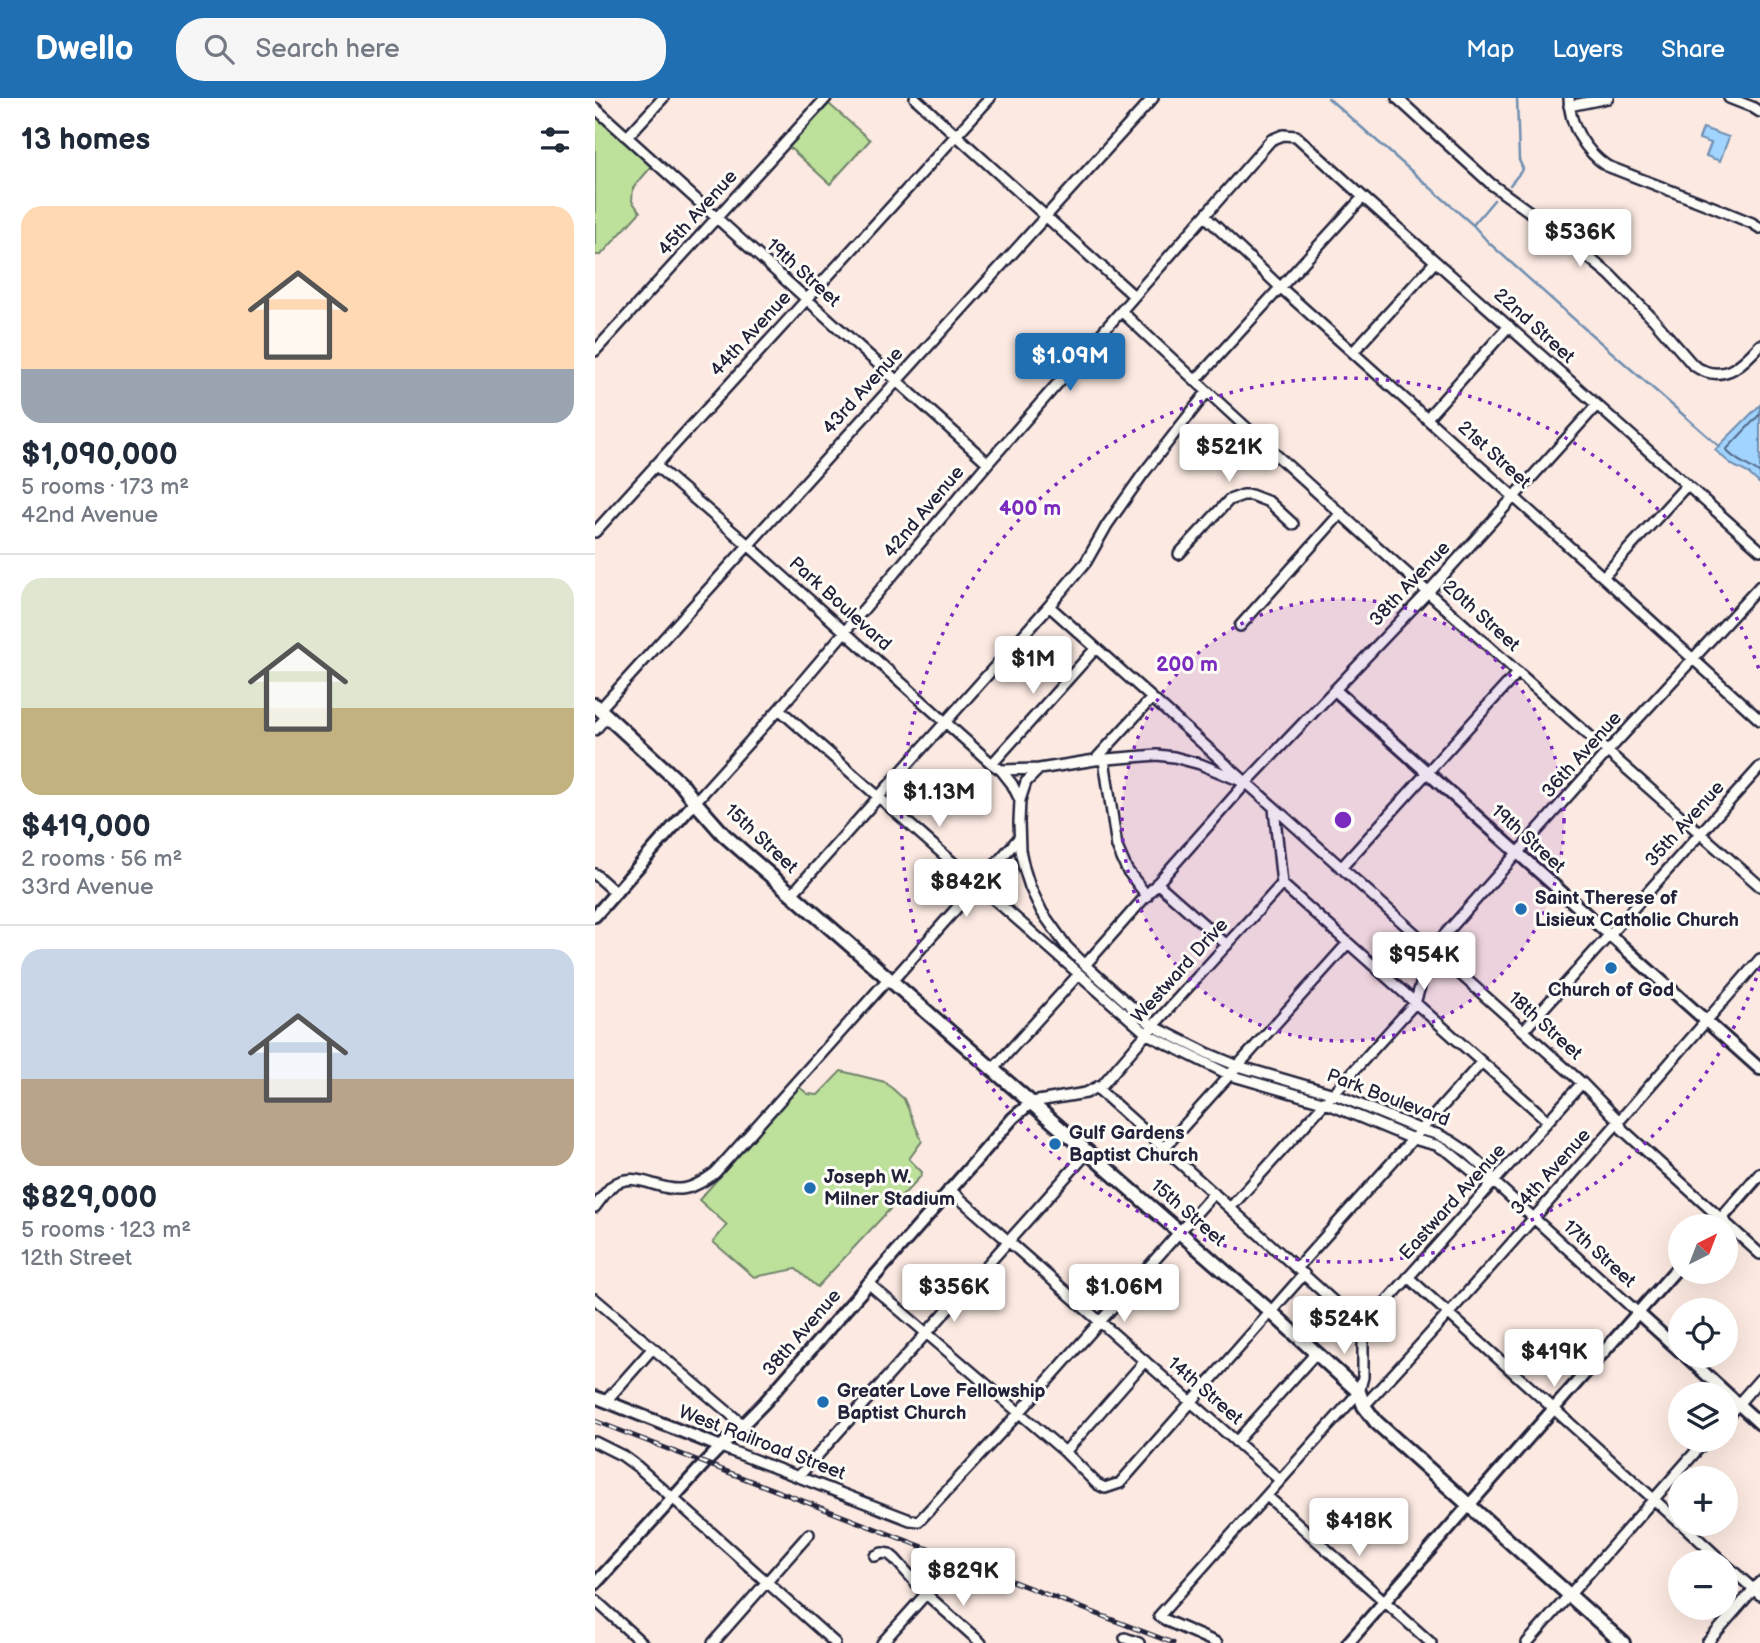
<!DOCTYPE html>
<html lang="en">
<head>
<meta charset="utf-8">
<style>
  body { margin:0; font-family:"Balsamiq Sans",sans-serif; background:#f6f6f7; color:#1f2937; height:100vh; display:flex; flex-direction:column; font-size:26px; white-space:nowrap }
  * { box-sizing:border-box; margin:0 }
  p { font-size:23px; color:#747a83 }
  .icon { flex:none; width:38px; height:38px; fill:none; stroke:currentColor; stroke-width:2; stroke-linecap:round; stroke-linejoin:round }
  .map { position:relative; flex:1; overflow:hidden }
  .details { display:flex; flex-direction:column; background:#fff; width:595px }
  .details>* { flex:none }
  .needle { width:46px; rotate:42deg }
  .buttons { position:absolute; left:1073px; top:1116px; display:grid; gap:14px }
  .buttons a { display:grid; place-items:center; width:70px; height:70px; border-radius:50%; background:#fff; box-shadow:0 7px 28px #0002; font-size:35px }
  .price { position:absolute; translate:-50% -60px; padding:0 16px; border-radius:7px; background:#fff; color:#222; font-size:23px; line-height:46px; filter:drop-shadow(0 2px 4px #0008) }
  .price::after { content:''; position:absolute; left:50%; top:42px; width:21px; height:16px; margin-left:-10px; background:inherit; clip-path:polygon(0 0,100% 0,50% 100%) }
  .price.current { background:#1f6fb2; color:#fff }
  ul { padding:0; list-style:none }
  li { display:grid; align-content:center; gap:14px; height:371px; padding:0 21px }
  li+li { border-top:2px solid #e0e1e3 }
  li span { display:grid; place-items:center; height:217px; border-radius:21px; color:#555 }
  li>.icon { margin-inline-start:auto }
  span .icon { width:126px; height:126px; fill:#fffc; stroke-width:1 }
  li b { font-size:30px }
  h2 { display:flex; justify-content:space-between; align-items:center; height:84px; padding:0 21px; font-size:30px }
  header { display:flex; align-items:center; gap:42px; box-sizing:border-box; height:98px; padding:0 35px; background:#1f6fb2; color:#fff }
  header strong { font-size:33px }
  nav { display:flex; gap:38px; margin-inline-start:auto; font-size:24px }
  .search { width:490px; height:63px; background:#f6f6f7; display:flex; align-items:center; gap:18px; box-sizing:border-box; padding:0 24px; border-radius:28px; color:#747a83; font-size:26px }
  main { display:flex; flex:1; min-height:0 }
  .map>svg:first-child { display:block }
  .green { fill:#bde19b; stroke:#70826b; stroke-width:2 }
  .water { fill:#a1d4fe; stroke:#6e8db0; stroke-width:2 }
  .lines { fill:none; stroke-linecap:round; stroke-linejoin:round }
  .shore { stroke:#556989; stroke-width:2 }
  .stream { stroke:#6e8db0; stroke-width:2.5 }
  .minor-casing { stroke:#22223b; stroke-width:14 }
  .tertiary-casing { stroke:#22223b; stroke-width:16 }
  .secondary-casing { stroke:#22223b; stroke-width:18 }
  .minor { stroke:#fdfcf7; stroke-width:9 }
  .tertiary { stroke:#fdfcf7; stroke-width:10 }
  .secondary { stroke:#fdfcf7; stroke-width:12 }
  .rail-casing { stroke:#22223b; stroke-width:5 }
  .rail { stroke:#fdfcf7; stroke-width:2.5; stroke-dasharray:8; stroke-linecap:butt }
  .ring { fill:none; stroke:#7b2cbf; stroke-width:3.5; stroke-dasharray:3.5 7 }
  .poi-dot { fill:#1f6fb2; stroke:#fdfcf7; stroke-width:2.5 }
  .labels { text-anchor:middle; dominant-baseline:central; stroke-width:6; stroke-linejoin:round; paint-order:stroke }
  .street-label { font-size:19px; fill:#22223b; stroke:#fdfcf7 }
  .poi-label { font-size:19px; font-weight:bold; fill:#22223b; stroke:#fdfcf7; text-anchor:start }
  .centre { fill:#7b2cbf; stroke:#fdfcf7; stroke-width:3.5 }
  .ring-label { font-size:21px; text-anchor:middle; font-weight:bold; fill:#7b2cbf; stroke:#fdfcf7; stroke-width:6; stroke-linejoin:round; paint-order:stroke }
</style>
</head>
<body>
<header>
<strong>Dwello</strong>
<div class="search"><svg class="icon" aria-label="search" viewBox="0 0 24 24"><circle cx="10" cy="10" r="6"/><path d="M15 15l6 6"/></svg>Search here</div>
<nav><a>Map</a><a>Layers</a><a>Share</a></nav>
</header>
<main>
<section class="details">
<h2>13 homes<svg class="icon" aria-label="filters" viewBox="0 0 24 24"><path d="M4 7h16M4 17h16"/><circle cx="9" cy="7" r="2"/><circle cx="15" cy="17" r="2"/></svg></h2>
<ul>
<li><span style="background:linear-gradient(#ffd9b3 75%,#9aa5b1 0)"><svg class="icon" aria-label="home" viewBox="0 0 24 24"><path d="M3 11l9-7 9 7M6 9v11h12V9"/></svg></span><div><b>$1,090,000</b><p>5 rooms · 173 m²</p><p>42nd Avenue</p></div></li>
<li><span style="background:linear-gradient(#dfe7d0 60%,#c2b280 0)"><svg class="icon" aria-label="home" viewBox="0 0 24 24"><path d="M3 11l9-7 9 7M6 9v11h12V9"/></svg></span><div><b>$419,000</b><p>2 rooms · 56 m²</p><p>33rd Avenue</p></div></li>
<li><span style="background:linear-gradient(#c9d6e8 60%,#b9a48a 0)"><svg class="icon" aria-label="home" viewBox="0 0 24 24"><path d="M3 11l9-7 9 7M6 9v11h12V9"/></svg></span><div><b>$829,000</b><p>5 rooms · 123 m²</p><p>12th Street</p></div></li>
</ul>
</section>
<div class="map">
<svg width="1165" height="1545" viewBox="0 0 1165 1545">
  <rect width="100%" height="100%" fill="#fceae2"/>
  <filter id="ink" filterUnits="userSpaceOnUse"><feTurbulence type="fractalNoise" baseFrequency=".0143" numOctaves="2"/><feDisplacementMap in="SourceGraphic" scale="14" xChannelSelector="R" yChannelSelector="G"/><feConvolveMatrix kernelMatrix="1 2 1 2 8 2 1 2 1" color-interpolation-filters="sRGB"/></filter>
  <g filter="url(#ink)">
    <!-- green -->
    <path class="green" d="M234 6 275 42 235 86 194 49Z
      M0 17 57 68 38 90 37 103 45 114 6 157H0Z
      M246 973 290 984 309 1001 327 1043 314 1061 327 1074 326 1078 222 1189 201 1171 159 1179 118 1144 132 1127 104 1102 204 989 213 996 223 997Z"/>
    <!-- water -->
    <path class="water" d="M1108 30 1134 39 1125 63 1111 58 1116 45 1104 41Z
      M1165 307V386L1153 375 1137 367 1120 352Z"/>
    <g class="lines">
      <!-- shore -->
      <path class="shore" d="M1165 316 1131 352C1140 363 1154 367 1165 376"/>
      <!-- stream -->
      <path class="stream" d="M733 0 878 127 893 144 989 230 1125 349
        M915 87 928 71 924 62 922 0
        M878 127 899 102"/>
      <!-- minor casing -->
      <g class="minor-casing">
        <path id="minor" d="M320 0 539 198
          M802 0 896 86 964 135 1015 177 1058 221 1098 267C1127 287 1146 268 1165 247
          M974 0C974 27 990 53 1012 68L1118 109 1157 125 1165 130
          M1134 0 1157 9 1165 14
          M974 8 1013 0
          M0 10 393 365
          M32 39 68 0
          M610 118 685 189 1008 479 1165 622
          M526 213C735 410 950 599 1165 788
          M0 253 231 0
          M758 254 840 164
          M600 283 768 99
          M832 320 914 228
          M60 367 152 446 397 666 406 672 444 671
          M0 434 395 0
          M584 456 634 402 648 397H656L674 404 698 426
          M1008 479 1092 387
          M454 508 987 985 1024 1023 1027 1031 1165 1156
          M645 528 746 415
          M5 611 558 0
          M184 611 552 936 635 977 731 1005 818 1041 841 1047 854 1054 887 1081 899 1084
          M0 632 12 618
          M509 661 522 749 532 772 552 798
          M500 662 557 600
          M397 666 501 550
          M406 672 417 686 425 702
          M651 685 605 666 579 659 562 657 500 662 444 671 431 684 425 702 424 724 425 752 429 770 435 789 447 814 472 849 490 867 558 928 614 956 643 968 739 996 826 1032 842 1036 856 1043 871 1053 893 1073 899 1084 1042 1214
          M100 704 184 611 393 365 676 42 688 37 701 38 768 99 1165 452
          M746 770 923 574
          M0 776 21 795
          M562 785 632 847
          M687 786 953 1023
          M197 796 454 508 491 464 512 427 548 376 612 294
          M490 867 651 685 833 494 1002 307
          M297 883 424 740
          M929 932 1165 669
          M398 971 484 876
          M502 990 768 1230
          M437 1004 491 995 508 986 558 928 687 786 679 710
          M569 1050 753 845
          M354 1091 685 1382
          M0 1109C5 1102 11 1094 17 1088 39 1071 62 1093 86 1091 99 1090 110 1082 120 1075L294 880
          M635 1110 820 905 837 851 1013 653 1165 488
          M702 1170 887 964
          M813 1179 1085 1425
          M273 1185 470 1354 502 1386 510 1390 525 1385 709 1176
          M0 1201 147 1326
          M11 1303 57 1251
          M769 1308C904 1162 1035 1011 1165 861
          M1130 1321 1165 1281
          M0 1344 28 1358 43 1369 240 1545
          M641 1344 721 1255
          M126 1349 315 1422 324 1423 424 1315 619 1095
          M470 1354 550 1263
          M204 1378 493 1054
          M672 1398 836 1545
          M1087 1426 1129 1465
          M280 1458 287 1455 294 1456 300 1461 331 1496 386 1545
          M1130 1466 1165 1497
          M0 1502 47 1545
          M530 1540 544 1545
          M118 1545 214 1436
          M287 1545 331 1496
          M622 1545 574 1524 564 1518 764 1294 768 1279V1230L987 985
          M932 1545 1111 1342
          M1112 1545 1165 1484"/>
      </g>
      <!-- tertiary casing -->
      <g class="tertiary-casing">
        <path id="tertiary" d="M741 593 1165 971
          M0 818 100 704
          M1119 1129 1165 1076
          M1042 1214 1085 1253
          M1091 1258 1165 1326
          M0 1299 126 1349
          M0 1486 109 1366 170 1304 418 1020 437 1004
          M753 1545 1085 1167"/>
      </g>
      <!-- secondary casing -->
      <g class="secondary-casing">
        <path id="secondary" d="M0 607 87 687 100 704 129 737 676 1214 764 1294 769 1308 781 1324 1028 1545"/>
      </g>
      <!-- minor -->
      <use href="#minor" class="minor"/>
      <!-- tertiary -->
      <use href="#tertiary" class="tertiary"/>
      <!-- secondary -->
      <use href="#secondary" class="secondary"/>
      <!-- rail casing -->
      <g class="rail-casing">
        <path id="rail" d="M0 1323 578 1545"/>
      </g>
      <!-- rail -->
      <use href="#rail" class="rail"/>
    </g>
  </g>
  <!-- distance rings -->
  <circle cx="748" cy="722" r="221" fill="#7b2cbf" fill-opacity=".12"/>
  <g class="ring">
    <circle cx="748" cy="722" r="221"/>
    <path d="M1165 870A442 442 0 1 1 1165 574"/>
  </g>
  <!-- markers -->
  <g class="poi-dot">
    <circle cx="926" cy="811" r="7"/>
    <circle cx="1016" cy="870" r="7"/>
    <circle cx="460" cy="1046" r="7"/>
    <circle cx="215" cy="1090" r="7"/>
    <circle cx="228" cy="1304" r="7"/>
  </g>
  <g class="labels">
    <!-- street labels -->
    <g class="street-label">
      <text transform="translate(103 115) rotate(-48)">45th Avenue</text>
      <text transform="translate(208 175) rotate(42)">19th Street</text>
      <text transform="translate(939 228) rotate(42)">22nd Street</text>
      <text transform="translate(156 236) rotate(-47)">44th Avenue</text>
      <text transform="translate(268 293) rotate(-48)">43rd Avenue</text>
      <text transform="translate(899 357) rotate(42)">21st Street</text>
      <text transform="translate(329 414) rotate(-50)">42nd Avenue</text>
      <text transform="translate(815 486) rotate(-47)">38th Avenue</text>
      <text transform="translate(245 506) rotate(42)">Park Boulevard</text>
      <text transform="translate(886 518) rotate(42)">20th Street</text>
      <text transform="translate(987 657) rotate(-48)">36th Avenue</text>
      <text transform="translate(1090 726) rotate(-48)">35th Avenue</text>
      <text transform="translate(166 741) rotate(43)">15th Street</text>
      <text transform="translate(933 741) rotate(42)">19th Street</text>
      <text transform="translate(585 873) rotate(-48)">Westward Drive</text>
      <text transform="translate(950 928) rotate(42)">18th Street</text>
      <text transform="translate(793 1000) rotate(21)">Park Boulevard</text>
      <text transform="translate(956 1074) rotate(-48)">34th Avenue</text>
      <text transform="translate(858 1104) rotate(-48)">Eastward Avenue</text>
      <text transform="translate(593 1115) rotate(41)">15th Street</text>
      <text transform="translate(1004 1156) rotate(42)">17th Street</text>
      <text transform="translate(207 1235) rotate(-49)">38th Avenue</text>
      <text transform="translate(610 1293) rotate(41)">14th Street</text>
      <text transform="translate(167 1345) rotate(21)">West Railroad Street</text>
    </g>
    <!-- poi labels -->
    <g class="poi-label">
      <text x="940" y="800">Saint Therese of<tspan x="940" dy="22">Lisieux Catholic Church</tspan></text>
      <text x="1016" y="892" text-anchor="middle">Church of God</text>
      <text x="474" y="1035">Gulf Gardens<tspan x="474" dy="22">Baptist Church</tspan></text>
      <text x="229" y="1079">Joseph W.<tspan x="229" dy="22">Milner Stadium</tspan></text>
      <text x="242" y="1293">Greater Love Fellowship<tspan x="242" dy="22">Baptist Church</tspan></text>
    </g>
  </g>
  <circle cx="748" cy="722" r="10" class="centre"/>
  <g class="ring-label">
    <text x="435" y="417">400 m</text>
    <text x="592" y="573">200 m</text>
  </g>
</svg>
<div class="buttons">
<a><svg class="needle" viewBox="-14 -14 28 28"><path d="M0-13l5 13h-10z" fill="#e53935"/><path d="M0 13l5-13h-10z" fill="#747a83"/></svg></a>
<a><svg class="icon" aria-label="locate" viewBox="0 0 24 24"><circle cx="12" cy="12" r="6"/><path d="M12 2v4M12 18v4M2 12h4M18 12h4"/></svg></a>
<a><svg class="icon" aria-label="layers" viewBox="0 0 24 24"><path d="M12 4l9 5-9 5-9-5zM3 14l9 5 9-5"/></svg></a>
<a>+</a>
<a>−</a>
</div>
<b class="price" style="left:985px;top:171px">$536K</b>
<b class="price current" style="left:475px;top:295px">$1.09M</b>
<b class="price" style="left:634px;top:386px">$521K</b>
<b class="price" style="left:438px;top:598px">$1M</b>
<b class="price" style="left:344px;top:731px">$1.13M</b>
<b class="price" style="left:371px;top:821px">$842K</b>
<b class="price" style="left:829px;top:894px">$954K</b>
<b class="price" style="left:359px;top:1226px">$356K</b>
<b class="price" style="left:529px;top:1226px">$1.06M</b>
<b class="price" style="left:749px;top:1258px">$524K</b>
<b class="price" style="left:959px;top:1291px">$419K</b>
<b class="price" style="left:764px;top:1460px">$418K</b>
<b class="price" style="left:368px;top:1510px">$829K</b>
</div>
</main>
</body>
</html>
